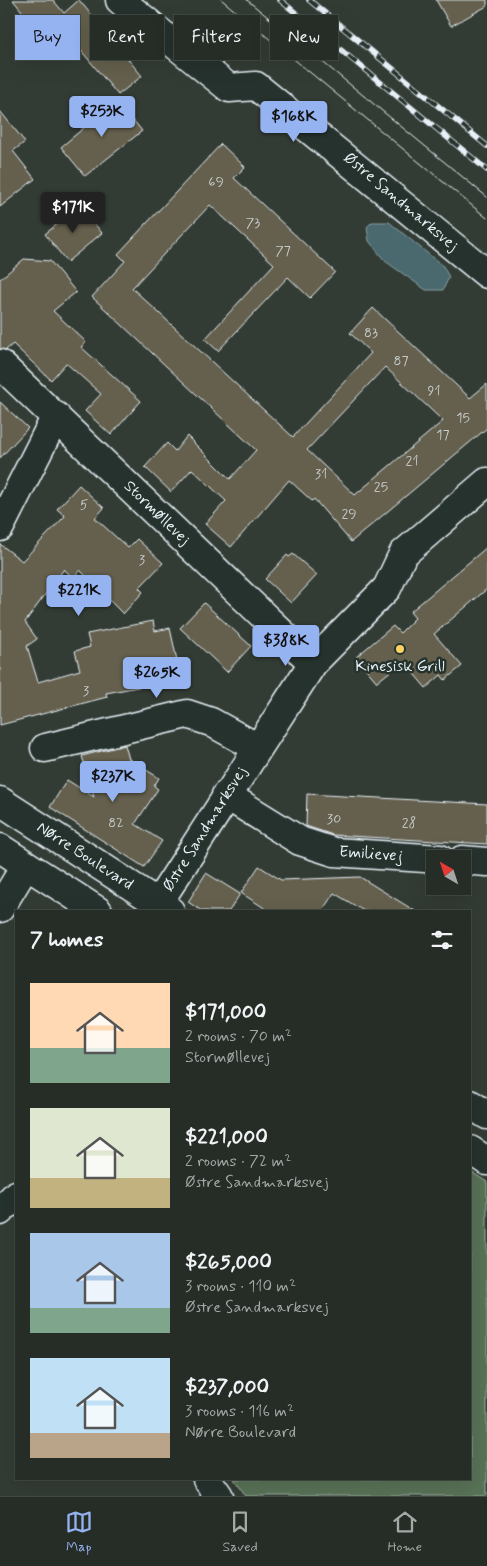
<!DOCTYPE html>
<html lang="en">
<head>
<meta charset="utf-8">
<style>
  body { margin:0; font-family:Mynerve,sans-serif; background:#323933; color:#f1f3f6; height:100vh; display:flex; flex-direction:column; font-size:19px; white-space:nowrap }
  * { box-sizing:border-box; margin:0 }
  p { font-size:16px; color:#a4a8a7 }
  .icon { flex:none; width:28px; height:28px; fill:none; stroke:currentColor; stroke-width:2; stroke-linecap:round; stroke-linejoin:round }
  .map { position:relative; flex:1; overflow:hidden }
  .drawer { position:absolute; left:15px; top:910px; width:456px; height:570px; display:flex; flex-direction:column; background:#262d27; border-radius:0px; box-shadow:0 5px 20px #0002,0 0 0 1px #424944 }
  .drawer>* { flex:none }
  .guide { position:absolute; left:15px; top:15px; width:458px; height:45px; display:flex; gap:10px }
  .needle { width:32px; rotate:321deg }
  .buttons { position:absolute; left:426px; top:850px; display:grid; gap:10px }
  .buttons a { display:grid; place-items:center; width:45px; height:45px; border-radius:0px; background:#262d27; box-shadow:0 5px 20px #0002,0 0 0 1px #424944; font-size:25px }
  .price { position:absolute; translate:-50% -42px; padding:0 11px; border-radius:5px; background:#95b2f1; color:#111; font-size:16px; line-height:32px; filter:drop-shadow(0 1px 2px #0008) }
  .price::after { content:''; position:absolute; left:50%; top:30px; width:15px; height:11px; margin-left:-8px; background:inherit; clip-path:polygon(0 0,100% 0,50% 100%) }
  .price.on { background:#222; color:#fff }
  ul { padding:0; list-style:none }
  li { display:flex; align-items:center; gap:15px; height:125px; padding:0 15px }
  li span { display:grid; place-items:center; flex:none; width:140px; height:100px; border-radius:0px; color:#555 }
  li>.icon { margin-inline-start:auto }
  span .icon { width:60px; height:60px; fill:#fffc; stroke-width:1 }
  li b { font-size:21px }
  h2 { display:flex; justify-content:space-between; align-items:center; height:60px; padding:0 15px; font-size:21px }
  .tag { padding:0 18px; border-radius:0px; background:#262d27; box-shadow:0 5px 20px #0002,0 0 0 1px #424944; font-size:18px; line-height:45px }
  .tag.on { background:#95b2f1; color:#111 }
  .menu { display:flex; justify-content:space-around; align-items:center; height:70px; border-top:1px solid #424944; background:#262d27; font-size:14px; color:#a4a8a7 }
  .menu a { display:grid; justify-items:center; gap:2px }
  .menu .on { color:#95b2f1 }
  .map>svg:first-child { display:block }
  .green { fill:#597257; stroke:#a0b2a8 }
  .water { fill:#48696e; stroke:#889fa5 }
  .building { fill:#65604e; stroke:#e8f1f8; fill-rule:evenodd }
  .lines { fill:none; stroke-linecap:round; stroke-linejoin:round }
  .street-casing { stroke:#e8f1f8; stroke-width:31 }
  .secondary-casing { stroke:#e8f1f8; stroke-width:31 }
  .street { stroke:#26332d; stroke-width:28 }
  .secondary { stroke:#26332d; stroke-width:28 }
  .tram { stroke:#e8f1f8; stroke-width:1 }
  .rail-casing { stroke:#e8f1f8; stroke-width:5.5 }
  .rail { stroke:#26332d; stroke-width:4; stroke-dasharray:11; stroke-linecap:butt }
  .poi-dot { fill:#ffd166; stroke:#26332d; stroke-width:2 }
  .labels { text-anchor:middle; dominant-baseline:central; stroke-width:5; stroke-linejoin:round; paint-order:stroke }
  .number-label { font-size:14px; fill:#c7cdce }
  .street-label { font-size:16px; fill:#e8f1f8; stroke:#26332d }
  .poi-label { font-size:16px; fill:#e8f1f8; stroke:#26332d }
</style>
</head>
<body>
<div class="map">
<svg width="487" height="1496" viewBox="0 0 487 1496">
  <rect width="100%" height="100%" fill="#333c34"/>
  <filter id="ink" filterUnits="userSpaceOnUse"><feTurbulence type="fractalNoise" baseFrequency=".02" numOctaves="2"/><feDisplacementMap in="SourceGraphic" scale="10" xChannelSelector="R" yChannelSelector="G"/><feConvolveMatrix kernelMatrix="1 2 1 2 8 2 1 2 1" color-interpolation-filters="sRGB"/></filter>
  <g filter="url(#ink)">
    <!-- green -->
    <path class="green" d="M470 1171 487 1182V1496H246L234 1479H470Z"/>
    <!-- water -->
    <path class="water" d="M372 222H389L443 266 449 277 443 290H426L385 261 369 241 367 227Z"/>
    <!-- building -->
    <path class="building" d="M13 0H53L64 13 79 0 142 76 118 95 59 24 43 37Z
      M436 0H487V6L451 26Z
      M117 100 142 131 85 176 61 147Z
      M0 111 25 142 13 151 35 179 0 207Z
      M221 144 245 167 234 178 335 272 310 298 288 277 218 351 205 339 274 264 210 205 132 288 293 437 371 353 350 333 373 308 470 398 487 384V428L351 542 314 499 312 501 289 480 231 547 205 524 226 501 192 469 171 492 145 467 167 443 175 451 187 436 230 479 256 450 92 297 125 261 118 254ZM385 367 443 421 355 495 307 450Z
      M80 206 102 233 67 262 45 234Z
      M24 259 50 261 76 292 53 311 86 342 81 347 141 401 111 435 85 411 101 394 66 363 51 380 13 344 6 350 0 349V279Z
      M0 402 28 428 0 458Z
      M79 485 104 508 95 518 128 548 137 539 163 563 139 588 143 592 123 614 80 570 73 578 64 569 25 622 37 639 27 646 38 682 80 670 75 651 90 647 87 634 153 621 155 631 170 628 181 679 106 693 107 697 0 725V544L22 561 65 516 57 509Z
      M487 547V589L434 634 462 666 445 680 441 675 426 688 403 661 377 682 356 657 393 626 400 633 415 618 410 612Z
      M293 554 317 575 291 603 265 579 287 555 289 557Z
      M204 603 251 646 227 672 180 628Z
      M125 745 129 759 159 778 154 786 158 789 135 824 162 841 144 867 50 807 67 780 94 797 82 756Z
      M307 794 487 804V844L333 835 306 826Z
      M259 866 281 880 360 877 415 911H364L334 893 322 911H269L241 893Z
      M206 873 240 894 229 911H202L188 902Z"/>
    <g class="lines">
      <!-- street casing -->
      <g class="street-casing">
        <path id="street" d="M120 0 229 88 256 86 487 274
          M0 364 313 663
          M0 527 56 416
          M45 748 187 714 211 722 258 748
          M226 795 300 841 334 852 440 859
          M462 860 487 862
          M0 908 26 865
          M153 911 313 663 387 588 403 554 487 482
          M0 1211 16 1195
          M207 1479 219 1496"/>
      </g>
      <!-- secondary casing -->
      <g class="secondary-casing">
        <path id="secondary" d="M0 801 170 911
          M0 848 98 911
          M470 1104 487 1115
          M470 1150 487 1161"/>
      </g>
      <!-- street -->
      <use href="#street" class="street"/>
      <!-- secondary -->
      <use href="#secondary" class="secondary"/>
      <!-- tram -->
      <path class="tram" d="M222 0 487 218
        M247 0 487 197"/>
      <!-- rail casing -->
      <g class="rail-casing">
        <path id="rail" d="M280 0 487 170
          M309 0 487 146"/>
      </g>
      <!-- rail -->
      <use href="#rail" class="rail"/>
    </g>
  </g>
  <!-- markers -->
  <circle class="poi-dot" cx="400" cy="649" r="5"/>
  <g class="labels">
    <!-- number labels -->
    <g class="number-label">
      <text x="216" y="182">69</text>
      <text x="253" y="223">73</text>
      <text x="283" y="251">77</text>
      <text x="371" y="333">83</text>
      <text x="401" y="361">87</text>
      <text x="434" y="391">91</text>
      <text x="463" y="418">15</text>
      <text x="443" y="435">17</text>
      <text x="412" y="461">21</text>
      <text x="321" y="474">31</text>
      <text x="381" y="487">25</text>
      <text x="84" y="505">5</text>
      <text x="349" y="514">29</text>
      <text x="142" y="560">3</text>
      <text x="86" y="691">3</text>
      <text x="334" y="819">30</text>
      <text x="116" y="823">82</text>
      <text x="409" y="823">28</text>
    </g>
    <!-- street labels -->
    <g class="street-label">
      <text transform="translate(401 202) rotate(40)">Østre Sandmarksvej</text>
      <text transform="translate(157 513) rotate(44)">Stormøllevej</text>
      <text transform="translate(205 829) rotate(-58)">Østre Sandmarksvej</text>
      <text transform="translate(371 854) rotate(4)">Emilievej</text>
      <text transform="translate(85 856) rotate(33)">Nørre Boulevard</text>
    </g>
    <!-- poi labels -->
    <g class="poi-label">
      <text x="400" y="666">Kinesisk Grill</text>
    </g>
  </g>
</svg>
<div class="buttons">
<a><svg class="needle" viewBox="-14 -14 28 28"><path d="M0-13l5 13h-10z" fill="#e53935"/><path d="M0 13l5-13h-10z" fill="#a4a8a7"/></svg></a>
</div>
<b class="price" style="left:102px;top:138px">$253K</b>
<b class="price" style="left:294px;top:143px">$168K</b>
<b class="price on" style="left:73px;top:234px">$171K</b>
<b class="price" style="left:79px;top:617px">$221K</b>
<b class="price" style="left:286px;top:667px">$388K</b>
<b class="price" style="left:157px;top:699px">$265K</b>
<b class="price" style="left:113px;top:803px">$237K</b>
<div class="guide">
<a class="tag on">Buy</a>
<a class="tag">Rent</a>
<a class="tag">Filters</a>
<a class="tag">New</a>
</div>
<section class="drawer">
<h2>7 homes<svg class="icon" aria-label="filters" viewBox="0 0 24 24"><path d="M4 7h16M4 17h16"/><circle cx="9" cy="7" r="2"/><circle cx="15" cy="17" r="2"/></svg></h2>
<ul>
<li><span style="background:linear-gradient(#ffd9b3 65%,#7fa58c 0)"><svg class="icon" aria-label="home" viewBox="0 0 24 24"><path d="M3 11l9-7 9 7M6 9v11h12V9"/></svg></span><div><b>$171,000</b><p>2 rooms · 70 m²</p><p>Stormøllevej</p></div></li>
<li><span style="background:linear-gradient(#dfe7d0 70%,#c2b280 0)"><svg class="icon" aria-label="home" viewBox="0 0 24 24"><path d="M3 11l9-7 9 7M6 9v11h12V9"/></svg></span><div><b>$221,000</b><p>2 rooms · 72 m²</p><p>Østre Sandmarksvej</p></div></li>
<li><span style="background:linear-gradient(#a9c7e8 75%,#7fa58c 0)"><svg class="icon" aria-label="home" viewBox="0 0 24 24"><path d="M3 11l9-7 9 7M6 9v11h12V9"/></svg></span><div><b>$265,000</b><p>3 rooms · 110 m²</p><p>Østre Sandmarksvej</p></div></li>
<li><span style="background:linear-gradient(#bfe0f5 75%,#b9a48a 0)"><svg class="icon" aria-label="home" viewBox="0 0 24 24"><path d="M3 11l9-7 9 7M6 9v11h12V9"/></svg></span><div><b>$237,000</b><p>3 rooms · 116 m²</p><p>Nørre Boulevard</p></div></li>
</ul>
</section>
</div>
<nav class="menu">
<a class="on"><svg class="icon" aria-label="map" viewBox="0 0 24 24"><path d="M3 6l6-2 6 2 6-2v14l-6 2-6-2-6 2zM9 4v14M15 6v14"/></svg>Map</a>
<a><svg class="icon" aria-label="saved" viewBox="0 0 24 24"><path d="M7 4h10v16l-5-4-5 4z"/></svg>Saved</a>
<a><svg class="icon" aria-label="home" viewBox="0 0 24 24"><path d="M3 11l9-7 9 7M6 9v11h12V9"/></svg>Home</a>
</nav>
</body>
</html>
